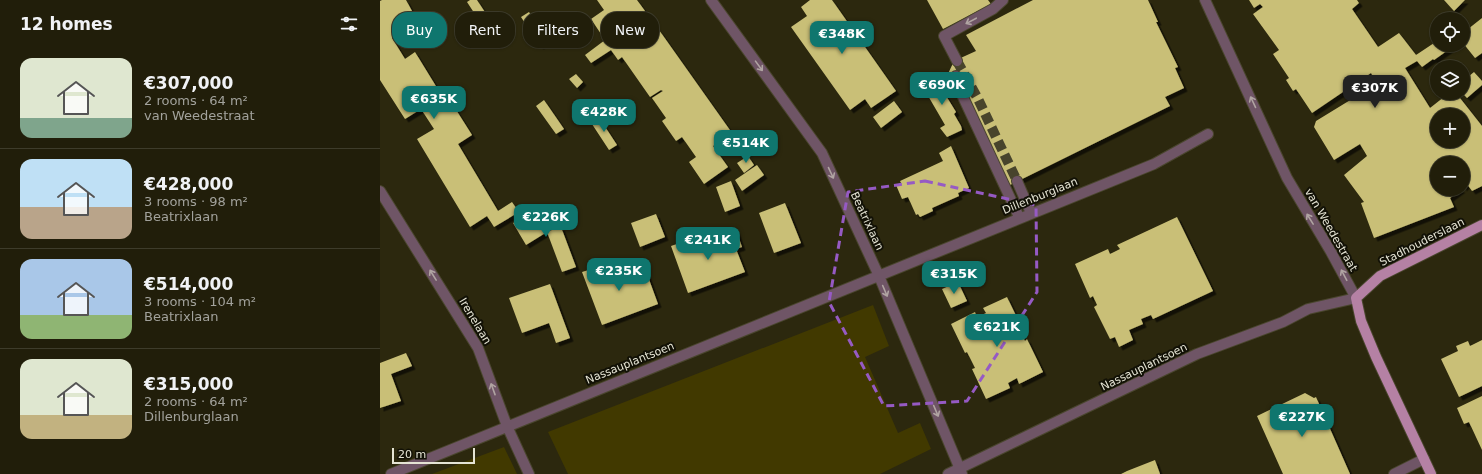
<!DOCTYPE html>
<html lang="en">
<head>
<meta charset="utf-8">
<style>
  body { margin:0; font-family:"DejaVu Sans",sans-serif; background:#2d2b18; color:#f1f3f6; height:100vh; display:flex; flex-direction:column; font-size:15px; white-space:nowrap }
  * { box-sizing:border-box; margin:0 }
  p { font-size:13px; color:#a2a29c }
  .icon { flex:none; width:22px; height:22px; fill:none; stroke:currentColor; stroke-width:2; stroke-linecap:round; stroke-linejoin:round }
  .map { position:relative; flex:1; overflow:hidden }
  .details { display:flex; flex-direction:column; background:#211e0a; width:380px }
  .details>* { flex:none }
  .top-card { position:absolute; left:12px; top:12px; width:380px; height:36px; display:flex; gap:8px }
  .tools { position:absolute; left:1050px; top:12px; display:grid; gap:8px }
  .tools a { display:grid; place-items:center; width:40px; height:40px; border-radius:50%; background:#211e0a; box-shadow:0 1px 3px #0004,0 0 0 1px #3e3c2b; font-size:20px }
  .scale { position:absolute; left:12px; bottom:10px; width:83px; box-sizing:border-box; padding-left:4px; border:2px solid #e5e4d4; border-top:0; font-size:11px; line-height:14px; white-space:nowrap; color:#e5e4d4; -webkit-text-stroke:3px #121106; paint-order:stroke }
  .price { position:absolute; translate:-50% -34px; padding:0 9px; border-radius:8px; background:#0f766e; color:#fff; font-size:13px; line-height:26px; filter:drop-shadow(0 1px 2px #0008) }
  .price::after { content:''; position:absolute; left:50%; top:24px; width:12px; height:9px; margin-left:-6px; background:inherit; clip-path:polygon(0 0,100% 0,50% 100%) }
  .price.on { background:#222; color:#fff }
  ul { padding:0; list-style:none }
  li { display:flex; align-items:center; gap:12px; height:100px; padding:0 20px }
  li+li { border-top:1px solid #3e3c2b }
  li span { display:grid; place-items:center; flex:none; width:112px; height:80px; border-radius:12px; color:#555 }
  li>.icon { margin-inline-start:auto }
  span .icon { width:48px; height:48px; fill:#fffc; stroke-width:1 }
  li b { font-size:17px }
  h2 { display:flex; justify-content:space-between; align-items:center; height:48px; padding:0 20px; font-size:17px }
  .tag { padding:0 14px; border-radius:16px; background:#211e0a; box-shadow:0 1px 3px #0004,0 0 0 1px #3e3c2b; font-size:14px; line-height:36px }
  .tag.on { background:#0f766e; color:#fff }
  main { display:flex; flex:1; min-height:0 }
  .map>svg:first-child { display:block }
  .green { fill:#413900 }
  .building { fill:#c9bf77; fill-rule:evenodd; filter:url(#shadow) }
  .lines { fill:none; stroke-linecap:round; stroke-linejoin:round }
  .minor-tunnel { stroke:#48442c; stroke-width:10; stroke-dasharray:10 5; stroke-linecap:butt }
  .minor-casing { stroke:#4a462e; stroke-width:12 }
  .major-casing { stroke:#4a462e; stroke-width:12 }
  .minor { stroke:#6f5566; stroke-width:10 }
  .major { stroke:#b581a4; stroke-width:10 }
  .oneway { stroke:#b0a4a2 }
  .marked { fill:none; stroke:#965ac4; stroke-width:3; stroke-dasharray:8 5; stroke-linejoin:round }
  .labels { text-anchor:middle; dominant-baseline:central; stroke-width:4; stroke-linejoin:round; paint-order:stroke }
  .street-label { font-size:11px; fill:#e5e4d4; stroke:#121106 }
</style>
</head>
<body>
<main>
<section class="details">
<h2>12 homes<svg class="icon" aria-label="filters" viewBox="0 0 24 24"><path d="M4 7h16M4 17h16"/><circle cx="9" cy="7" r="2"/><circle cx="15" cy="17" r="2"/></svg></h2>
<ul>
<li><span style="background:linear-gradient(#dfe7d0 75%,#7fa58c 0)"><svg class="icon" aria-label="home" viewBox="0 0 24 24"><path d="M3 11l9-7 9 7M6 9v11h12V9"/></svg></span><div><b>€307,000</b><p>2 rooms · 64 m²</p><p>van Weedestraat</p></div></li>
<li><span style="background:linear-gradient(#bfe0f5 60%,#b9a48a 0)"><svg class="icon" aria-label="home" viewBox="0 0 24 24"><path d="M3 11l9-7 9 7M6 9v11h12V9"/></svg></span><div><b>€428,000</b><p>3 rooms · 98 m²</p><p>Beatrixlaan</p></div></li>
<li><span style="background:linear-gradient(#a9c7e8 70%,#8fb573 0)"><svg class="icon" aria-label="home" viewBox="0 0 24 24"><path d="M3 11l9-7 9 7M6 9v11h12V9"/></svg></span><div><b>€514,000</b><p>3 rooms · 104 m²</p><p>Beatrixlaan</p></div></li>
<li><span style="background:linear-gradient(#dfe7d0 70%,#c2b280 0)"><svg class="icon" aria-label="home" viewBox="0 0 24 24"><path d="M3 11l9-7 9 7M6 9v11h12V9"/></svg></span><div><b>€315,000</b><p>2 rooms · 64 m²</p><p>Dillenburglaan</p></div></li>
</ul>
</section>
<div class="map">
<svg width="1102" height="474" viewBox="0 0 1102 474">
  <defs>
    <filter id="shadow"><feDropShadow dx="3.5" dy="3.5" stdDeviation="0" flood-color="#0009"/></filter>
  </defs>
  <rect width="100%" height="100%" fill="#2c280e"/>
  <!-- green -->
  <path class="green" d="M493 305 509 346 485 357 518 433 540 423 551 449 500 474H188L168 432Z
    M124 447 137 474H52Z"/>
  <!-- building -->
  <path class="building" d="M2 0H26L32 11 21 18 27 28 12 38 25 59 35 52 62 96 66 94 92 135 78 144 118 211 132 202 139 212 114 227 107 216 90 227 37 139 54 129 41 109 25 119 0 80V1Z
    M90 0H97L114 26 106 31 87 2Z
    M217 0H257L265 11 248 23 255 33 262 42 279 30 352 133 333 146 348 167 324 184 309 162 316 157 302 137 296 141 282 121 286 118 272 98 283 91 281 90 270 97 242 57 238 60 231 50 211 63 205 55 225 40 211 19 224 10Z
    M430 0H452L516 91 491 108 485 99 470 110 411 27 427 16 421 7Z
    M547 0H608L611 4 563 29Z
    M653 0H768L778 22H776L797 65 798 67 795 68 804 88 785 97 790 106 630 185 591 102 584 106 567 76 574 61 596 51 586 35Z
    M869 0H977L979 3 972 9 998 47 1019 33 1036 55 1057 41V45H1069L1071 48 1054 60 1053 59 1042 67 1037 61 1025 68 1050 108 1069 93H1076L1102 126V186L1092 191 1087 184 1083 188V163H1057V189H1082L1070 198 1074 207 994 238 981 203 984 202 964 175 987 156 980 144 954 160 934 127 936 121 985 91 993 103 1004 96 991 73 932 113 916 89 913 91 906 80 909 78 893 54 899 50 873 14 883 7 880 4 874 8ZM1057 115H1083V141H1057Z
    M1064 0H1085L1074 11Z
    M149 12 168 41 160 46 141 17Z
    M1102 18V53L1095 58 1083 43V33Z
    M1094 72 1102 81V85L1087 98 1083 94V81Z
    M552 73 576 112 574 114 581 126 582 130 567 137 560 128 565 125 540 82Z
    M196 74 203 82 197 88 189 79Z
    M164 100 184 129 176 134 156 106Z
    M514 101 522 112 501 128 493 117Z
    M218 116 237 145 229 150 210 121Z
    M571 146 589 188 578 193 579 196 552 208 553 211 540 217 538 214 536 215 528 197 522 199 516 185 521 183 520 181 563 161 559 153Z
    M368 156 374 165 364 173 357 163Z
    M377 165 384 175 362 191 355 180Z
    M351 181 360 206 345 212 336 187Z
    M405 203 421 243 394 253 379 213Z
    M156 209 169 231 181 227 196 267 182 272 167 232 146 245 133 223Z
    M276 214 285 237 260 247 251 223Z
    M797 217 833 291 773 319 771 315 761 319 763 324 749 330 753 340 739 347 735 337 730 339 714 307 717 305 713 296 710 298 695 264 728 249 730 254 740 249 737 245Z
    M356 230 362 247 356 249 365 272 308 293 291 246 320 236 324 247 339 242 337 236Z
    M231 263 237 279 252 274 250 268 263 263 278 304 222 325 202 272Z
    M578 282 587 301 571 308 562 289Z
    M170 284 190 338 176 343 169 323 142 333 129 298Z
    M627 297 643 330 640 331 645 341 647 339 663 372 639 384 637 378 628 383 630 388 606 399 592 369 595 368 587 352 585 353 571 324 595 312 597 317 606 313 603 308Z
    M1102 340V386L1079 397 1061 359 1078 351 1076 346 1088 341 1090 346Z
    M26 353 32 366 11 374 21 401 0 408V363Z
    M925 393 934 398 936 397 970 474H903L877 416Z
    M1102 396V450L1089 422 1084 424 1077 408Z
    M775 460 780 474H741L747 471Z"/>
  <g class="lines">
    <!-- minor-tunnel -->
    <path class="minor-tunnel" d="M577 61 598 99 637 181"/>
    <!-- minor casing -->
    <g class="minor-casing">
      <path id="minor" d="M331 0 442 153 499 276 582 474
        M577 61 564 36 613 9 623 0
        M576 76V82L639 217
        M637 181 651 213
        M0 191 98 348 127 426 149 474
        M11 474 774 164 828 134
        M568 474 817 354 903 322 928 309 976 298 951 252 907 178 825 0
        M1014 474 1044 459"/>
    </g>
    <!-- major casing -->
    <g class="major-casing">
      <path id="major" d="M1051 474 996 357 981 321 976 298 1000 276 1102 225"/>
    </g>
    <!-- minor -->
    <use href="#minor" class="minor"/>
    <!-- major -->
    <use href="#major" class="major"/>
  </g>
  <!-- one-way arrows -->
  <defs><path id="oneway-shaft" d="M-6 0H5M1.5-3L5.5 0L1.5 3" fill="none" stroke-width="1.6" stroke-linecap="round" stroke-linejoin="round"/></defs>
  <g class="oneway">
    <use href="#oneway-shaft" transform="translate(591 21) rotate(152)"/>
    <use href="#oneway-shaft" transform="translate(379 66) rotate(54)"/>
    <use href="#oneway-shaft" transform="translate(873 102) rotate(-115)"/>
    <use href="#oneway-shaft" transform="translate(451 173) rotate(65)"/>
    <use href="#oneway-shaft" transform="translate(930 219) rotate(-122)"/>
    <use href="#oneway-shaft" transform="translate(53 275) rotate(-122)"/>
    <use href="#oneway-shaft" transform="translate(964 275) rotate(-118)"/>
    <use href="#oneway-shaft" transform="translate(505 291) rotate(67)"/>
    <use href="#oneway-shaft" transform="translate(113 389) rotate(-110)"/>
    <use href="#oneway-shaft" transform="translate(556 411) rotate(67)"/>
  </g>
  <!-- marked area -->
  <path class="marked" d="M545 181 656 205 657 292 587 401 504 406 449 302 468 192Z"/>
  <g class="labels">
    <!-- street labels -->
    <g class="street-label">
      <text transform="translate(660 196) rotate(-22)">Dillenburglaan</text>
      <text transform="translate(487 221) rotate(65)">Beatrixlaan</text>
      <text transform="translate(951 230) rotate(60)">van Weedestraat</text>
      <text transform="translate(1042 242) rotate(-27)">Stadhouderslaan</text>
      <text transform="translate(95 321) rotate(59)">Irenelaan</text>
      <text transform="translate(250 363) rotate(-22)">Nassauplantsoen</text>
      <text transform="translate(764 367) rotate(-26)">Nassauplantsoen</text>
    </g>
  </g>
</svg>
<div class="tools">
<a><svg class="icon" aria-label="locate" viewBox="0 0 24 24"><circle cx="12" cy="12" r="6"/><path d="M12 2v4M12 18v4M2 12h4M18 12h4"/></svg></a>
<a><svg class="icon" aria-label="layers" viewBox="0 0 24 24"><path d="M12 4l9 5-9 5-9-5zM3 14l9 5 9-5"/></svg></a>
<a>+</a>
<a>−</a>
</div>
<div class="scale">20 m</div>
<b class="price" style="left:462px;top:55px">€348K</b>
<b class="price" style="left:562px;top:106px">€690K</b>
<b class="price on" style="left:995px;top:109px">€307K</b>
<b class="price" style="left:54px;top:120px">€635K</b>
<b class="price" style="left:224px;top:133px">€428K</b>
<b class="price" style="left:366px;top:164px">€514K</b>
<b class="price" style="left:166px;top:238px">€226K</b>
<b class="price" style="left:328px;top:261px">€241K</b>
<b class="price" style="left:239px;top:292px">€235K</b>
<b class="price" style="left:574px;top:295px">€315K</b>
<b class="price" style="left:617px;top:348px">€621K</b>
<b class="price" style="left:922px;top:438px">€227K</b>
<div class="top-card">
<a class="tag on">Buy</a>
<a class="tag">Rent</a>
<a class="tag">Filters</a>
<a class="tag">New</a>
</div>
</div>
</main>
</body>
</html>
